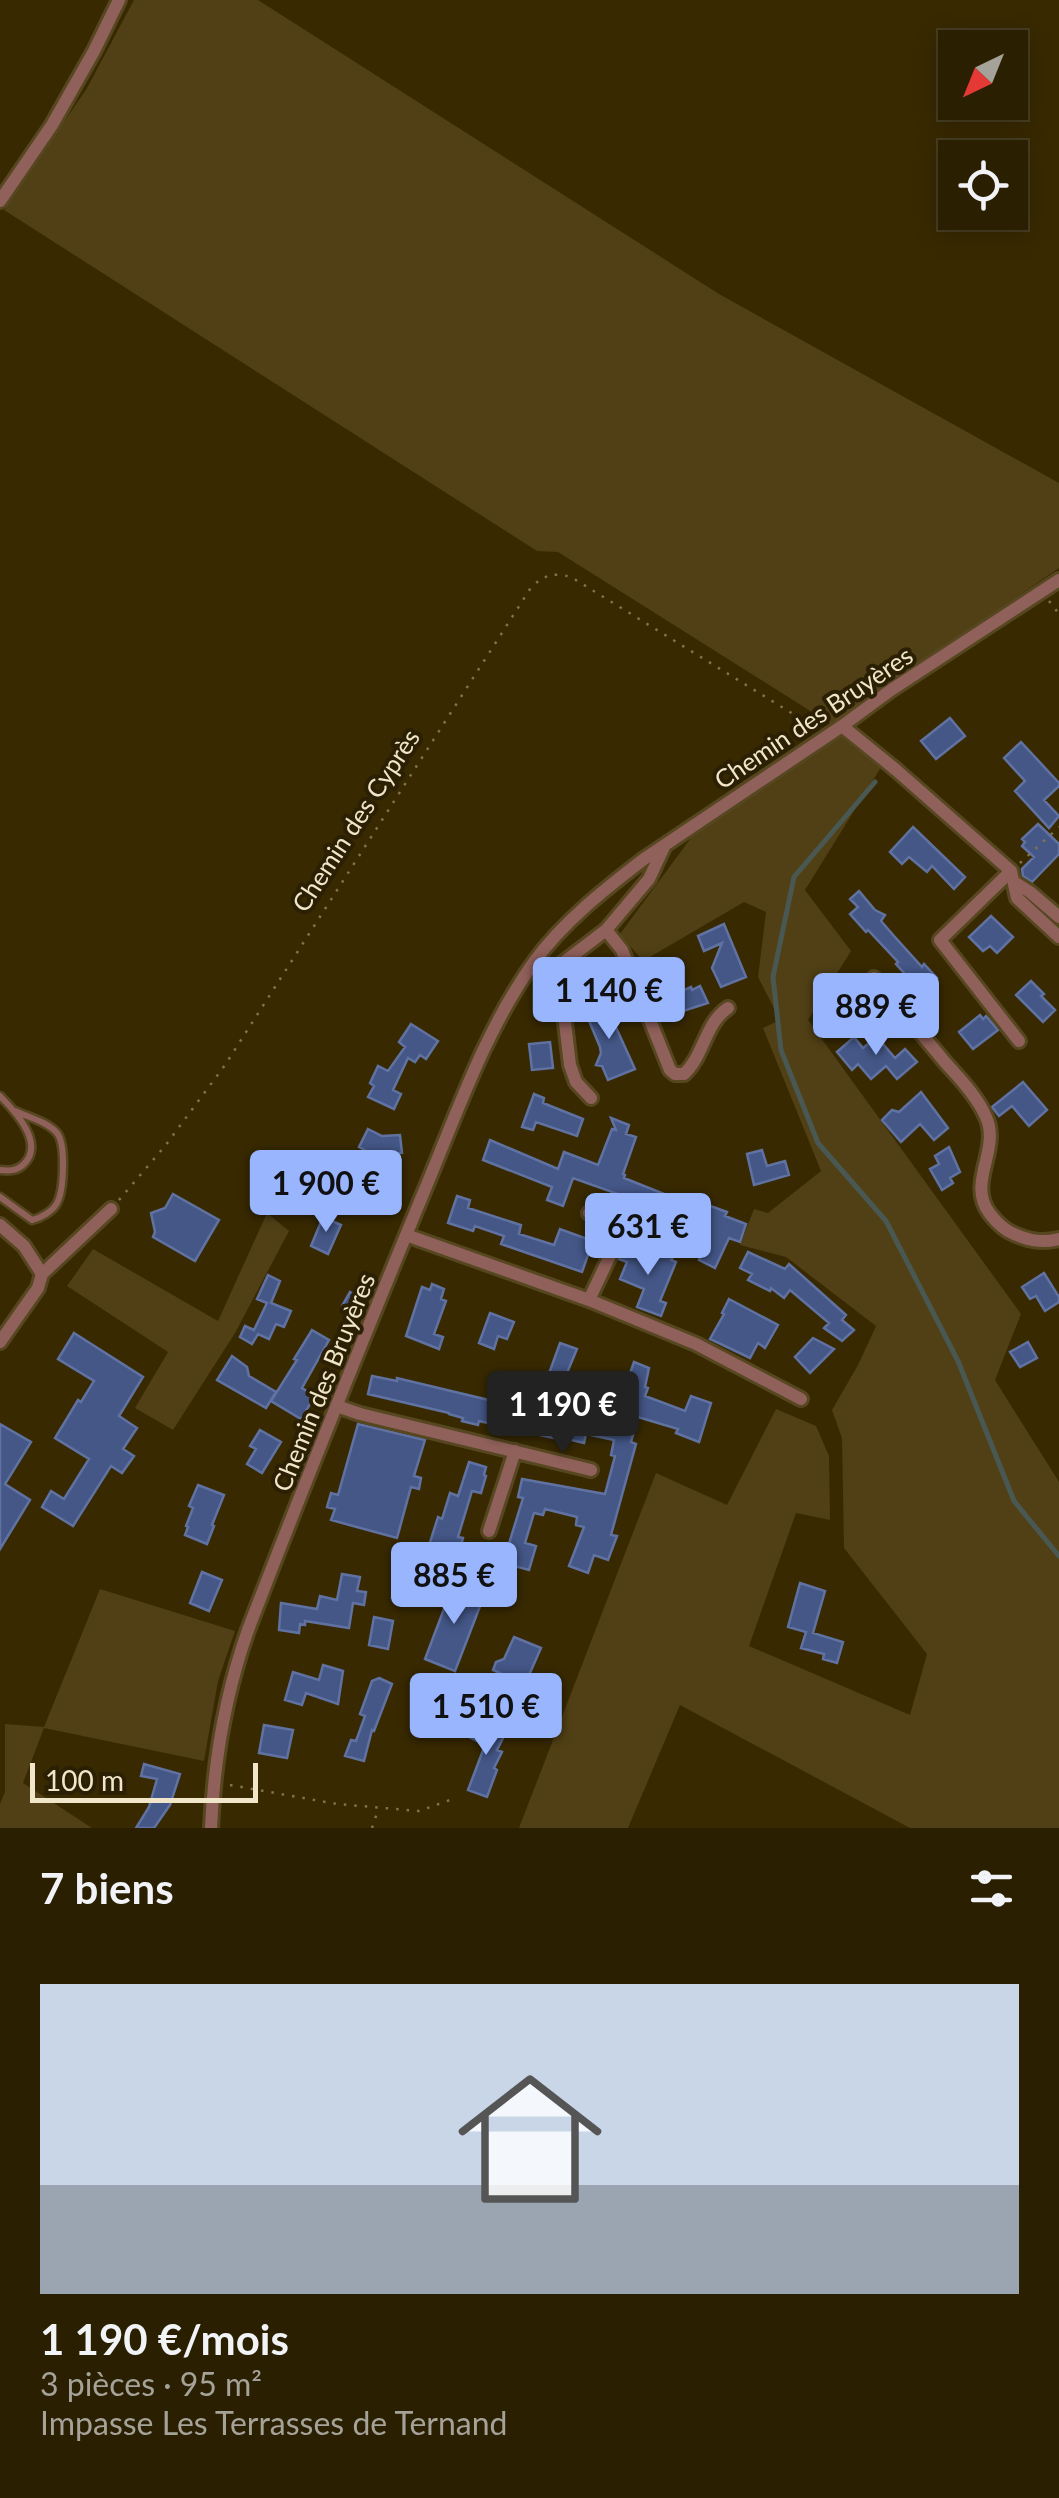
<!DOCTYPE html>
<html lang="fr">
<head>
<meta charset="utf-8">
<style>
  body { margin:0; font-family:Lato,sans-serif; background:#362c0f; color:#f1f3f6; height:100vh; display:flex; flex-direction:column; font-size:38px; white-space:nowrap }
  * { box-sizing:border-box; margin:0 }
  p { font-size:32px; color:#a5a299 }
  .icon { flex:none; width:55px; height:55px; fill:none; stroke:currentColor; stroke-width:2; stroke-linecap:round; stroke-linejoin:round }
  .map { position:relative; height:1828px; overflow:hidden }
  .drawer { display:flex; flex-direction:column; background:#2a1f00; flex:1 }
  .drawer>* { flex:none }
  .needle { width:65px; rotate:223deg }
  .fabs { position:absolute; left:938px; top:30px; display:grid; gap:20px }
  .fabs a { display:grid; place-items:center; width:90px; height:90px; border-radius:0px; background:#2a1f00; box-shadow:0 5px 25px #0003,0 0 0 2px #463d22; font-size:50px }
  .scale { position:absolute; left:30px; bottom:25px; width:228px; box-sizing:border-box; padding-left:10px; border:5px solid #f1e6ca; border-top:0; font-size:28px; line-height:35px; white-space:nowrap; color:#f1e6ca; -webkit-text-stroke:8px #2b2004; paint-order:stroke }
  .price { position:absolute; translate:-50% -85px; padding:0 22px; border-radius:10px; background:#99b5fd; color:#111; font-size:32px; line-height:65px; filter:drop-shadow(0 2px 5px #0008) }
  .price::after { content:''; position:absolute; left:50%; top:60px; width:30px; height:22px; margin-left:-15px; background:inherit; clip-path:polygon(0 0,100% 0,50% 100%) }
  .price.current { background:#222; color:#fff }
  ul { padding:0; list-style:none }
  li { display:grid; align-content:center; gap:20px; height:530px; padding:0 40px }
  li span { display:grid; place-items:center; height:310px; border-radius:0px; color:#555 }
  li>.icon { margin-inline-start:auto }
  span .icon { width:180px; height:180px; fill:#fffc; stroke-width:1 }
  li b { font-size:42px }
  h2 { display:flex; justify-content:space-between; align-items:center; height:120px; padding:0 40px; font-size:42px }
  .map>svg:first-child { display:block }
  .green { fill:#514015 }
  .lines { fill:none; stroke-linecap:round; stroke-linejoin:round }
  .stream { stroke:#495852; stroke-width:5 }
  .building { fill:#445787; stroke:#6072a1; stroke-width:2.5 }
  .lane-casing { stroke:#564720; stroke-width:11 }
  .street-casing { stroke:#564720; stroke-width:18 }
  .path { stroke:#80734f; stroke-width:2.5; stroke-dasharray:2.5 8; stroke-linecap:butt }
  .lane { stroke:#90605a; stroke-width:6 }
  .street { stroke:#90605a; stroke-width:12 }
  .labels { text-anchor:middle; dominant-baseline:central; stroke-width:8; stroke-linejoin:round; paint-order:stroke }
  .street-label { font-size:25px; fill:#f1e6ca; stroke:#2b2004 }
</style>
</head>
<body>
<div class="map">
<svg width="1059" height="1828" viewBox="0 0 1059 1828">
  <rect width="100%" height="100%" fill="#382900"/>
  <!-- green -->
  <path class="green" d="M134 0H258L719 294 1059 483V568L831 724 558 552 537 551 4 210 87 88Z
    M842 736 883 764 805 890 851 951 808 1020 1021 1314 995 1380 1059 1482V1828H910L680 1705 628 1828H519L656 1473 727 1505 776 1409 816 1426 829 1456 830 1520 796 1513 749 1646 910 1715 927 1654 844 1548 842 1438 832 1410 858 1365 876 1326 786 1257 740 1245 754 1209 768 1213 821 1171 763 1028 780 1020 758 977 766 912 744 902 643 961 620 934 699 827Z
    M267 1213 289 1231 235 1333 173 1430 135 1408 168 1352 67 1286 93 1249 218 1321Z
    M100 1589 235 1631 218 1681 204 1761 44 1728 23 1783 92 1828H0V1804L5 1792V1724L44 1727Z"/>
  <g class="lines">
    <!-- stream -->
    <path class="stream" d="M875 782 794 877 773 977 781 1050 818 1143 886 1221 958 1361 1014 1501 1059 1556"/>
  </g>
  <!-- building -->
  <path class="building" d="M950 718 965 736 936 759 921 741Z
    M1021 742 1059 783V786L1044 800 1059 816 1049 828 1015 791 1025 781 1004 758Z
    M1038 824 1059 844V854L1032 882 1023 876 1022 869 1034 857 1022 846 1025 842 1022 839Z
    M913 827 965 877 954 889 932 866 927 872 909 857 902 864 890 852Z
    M859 891 875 910 885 915 881 921 894 936 922 967 924 964 937 978 921 992 896 964 898 962 868 930 866 932 850 914 858 907 850 899Z
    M991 916 1013 937 997 953 990 946 983 951 969 937Z
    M724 924 746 977 721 987 712 968 722 943 704 951 698 936Z
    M1031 981 1044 994 1041 996 1055 1010 1043 1022 1016 995Z
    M700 986 708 1003 683 1011 675 994 691 987 692 990Z
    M604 1001 635 1069 608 1080 602 1066 596 1065 601 1053 600 1047 584 1009Z
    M980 1015 983 1019 986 1016 998 1030 973 1049 959 1032Z
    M411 1024 438 1041 426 1059 420 1055 415 1062 408 1058 393 1090 401 1094 394 1109 368 1097 374 1086 370 1083 378 1066 388 1071 405 1047 399 1042Z
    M854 1037 863 1048 877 1037 895 1058 905 1049 917 1062 897 1079 886 1066 871 1079 858 1064 852 1070 837 1052Z
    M550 1042 553 1068 532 1070 529 1044Z
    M1023 1082 1047 1110 1029 1126 1012 1106 999 1116 992 1107Z
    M921 1092 948 1128 934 1140 920 1124 901 1142 882 1120 892 1110 899 1112Z
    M534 1094 544 1098 543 1103 583 1119 577 1136 536 1122 533 1130 522 1127Z
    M611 1118 629 1125 626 1134 636 1137 623 1174 625 1175 624 1178 679 1200 680 1195 727 1212 725 1216 746 1224 740 1242 729 1238 715 1268 699 1260 709 1238 696 1224 672 1216 671 1220 616 1200 618 1194 573 1178 563 1206 547 1200 552 1187 483 1160 490 1140 558 1169 564 1152 598 1165 612 1129 616 1130Z
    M368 1129 382 1136 400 1135 402 1153 376 1156 359 1147Z
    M949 1147 960 1172 950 1178 953 1183 942 1190 930 1169 939 1164 935 1156Z
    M762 1150 767 1166 785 1161 789 1175 754 1185 747 1154Z
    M330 1161 373 1170 367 1197 326 1185Z
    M173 1194 219 1220 195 1261 153 1237 155 1232 151 1213 165 1208Z
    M457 1196 470 1200 468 1208 521 1225 519 1234 554 1245 560 1229 593 1241 582 1272 501 1244 504 1236 475 1226 473 1231 448 1223Z
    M323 1217 341 1225 328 1254 311 1246Z
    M625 1248 655 1260 658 1254 661 1255 662 1252 673 1257 671 1260 676 1262 660 1301 666 1303 661 1316 637 1307 644 1289 620 1279 627 1262 619 1259Z
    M748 1252 785 1269 789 1264 846 1315 842 1320 854 1330 842 1341 824 1328 829 1323 790 1290 784 1298 771 1288 770 1291 748 1280 752 1274 740 1268Z
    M1044 1273 1059 1297V1302L1045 1311 1036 1296 1030 1299 1022 1287Z
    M268 1275 280 1281 271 1303 291 1311 284 1327 276 1324 269 1339 258 1334 252 1344 240 1337 245 1326 254 1330 267 1303 257 1299Z
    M432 1284 444 1289 441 1299 446 1301 434 1334 443 1337 439 1349 406 1336 422 1287 430 1290Z
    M350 1292 367 1303 361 1318 342 1306Z
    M729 1299 778 1325 765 1348 758 1343 750 1358 710 1339 724 1314 722 1313Z
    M490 1313 514 1322 507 1339 498 1336 494 1349 479 1343Z
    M312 1330 329 1340 302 1388 315 1396 301 1419 271 1401 297 1360 294 1359Z
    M74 1333 143 1377 119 1416 137 1428 123 1449 134 1456 122 1473 111 1466 73 1526 42 1507 51 1491 64 1499 89 1459 55 1438 78 1400 81 1402 94 1381 58 1359Z
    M813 1338 834 1349 810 1373 795 1357Z
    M1028 1342 1037 1358 1020 1367 1010 1352Z
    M560 1343 577 1349 562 1385 547 1379Z
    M232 1356 247 1367 249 1376 276 1392 266 1408 217 1380Z
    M634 1362 649 1368 645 1387 648 1388 645 1396 685 1411 691 1396 711 1403 699 1442 676 1433 678 1429 638 1417 631 1442 636 1444 611 1535 617 1536 608 1560 594 1555 588 1573 569 1566 584 1527 576 1525 577 1517 545 1509 543 1515 534 1513 525 1543 536 1546 529 1570 496 1561 500 1548 507 1550 523 1498 518 1497 522 1479 605 1494 615 1456 611 1455 614 1440 586 1434 584 1443 559 1437 558 1439 479 1421 478 1425 462 1421 463 1418 449 1414V1413L368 1394 372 1376 397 1381V1378L497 1402 495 1408 528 1417 554 1422 555 1419 588 1424 590 1414 614 1420Z
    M0 1424 31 1442 5 1484 30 1500 0 1549Z
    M358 1424 425 1440 414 1476 421 1478 419 1489 411 1487 397 1538 331 1520 335 1509 327 1507 331 1493 338 1495Z
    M260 1430 281 1442 262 1473 247 1464 256 1449 250 1446Z
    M469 1462 486 1467 484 1475 486 1476 481 1493 472 1491 458 1537 463 1538 458 1556 427 1552 438 1517 442 1519 450 1493 458 1496Z
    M198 1485 224 1495 212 1525 214 1526 207 1544 185 1535 188 1527 186 1526 193 1508 189 1506Z
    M402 1569 419 1575 409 1604 392 1598Z
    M202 1572 222 1580 209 1611 190 1603Z
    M342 1574 360 1577 357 1591 366 1592 364 1605 353 1603 349 1628 305 1621V1625L300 1624 299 1633 279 1630 281 1603 317 1609 320 1596 337 1600Z
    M455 1580 465 1584 464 1589 484 1596 455 1671 425 1659Z
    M800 1583 825 1591 813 1633 843 1642 837 1663 823 1659 824 1654 801 1648 806 1632 788 1627Z
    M374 1617 393 1621 388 1649 369 1645Z
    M514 1637 541 1648 525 1684 493 1670 496 1662 504 1659Z
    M323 1665 343 1671 338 1704 306 1693 302 1705 285 1700 293 1672 319 1680Z
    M379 1678 392 1684 374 1731 372 1730 364 1761 345 1756 351 1740 356 1741 365 1716 360 1714 372 1681Z
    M477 1721 505 1734 497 1750 502 1752 494 1768 497 1770 487 1797 468 1790 485 1745 469 1737Z
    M264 1725 293 1730 287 1758 259 1753Z
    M144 1764 180 1774 170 1805 154 1828H136L149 1807 157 1779 141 1776Z"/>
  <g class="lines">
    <!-- lane casing -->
    <g class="lane-casing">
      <path id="lane" d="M0 1096C15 1111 46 1144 23 1165 16 1171 9 1171 0 1170
        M0 1197 32 1220C41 1218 53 1211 57 1203 64 1190 66 1144 57 1133 48 1122 28 1117 15 1111"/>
    </g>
    <!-- street casing -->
    <g class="street-casing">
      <path id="street" d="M0 201 52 125 94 51 119 0
        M842 726 895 769 1011 871 1017 898 1059 937
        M1011 871 940 940 1019 1041
        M1014 882 1030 892 1059 917
        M606 930 622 950 670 1070 675 1074H684C704 1056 705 1023 728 1008
        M529 969H555L606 930 649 879 664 847
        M555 969 561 989 570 1065 576 1082 591 1098
        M874 978C897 1005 921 1033 944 1061 959 1078 977 1096 986 1117 1001 1150 966 1183 990 1214 997 1223 1004 1230 1014 1234 1030 1241 1042 1243 1059 1239
        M589 1213 680 1245
        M0 1225 24 1246 42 1274
        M406 1235 589 1300 696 1344 801 1399
        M589 1300 624 1226
        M0 1342 38 1288 42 1274 111 1209
        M337 1406 360 1414 591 1470
        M489 1531 515 1451
        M211 1828C214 1760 225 1695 248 1630 304 1484 363 1339 423 1194 456 1116 484 1032 534 962 563 922 605 889 644 859L842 726 891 690 1059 580"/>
    </g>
    <!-- path -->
    <path class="path" d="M1049 601 1059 614
      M1020 863 1059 827
      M119 1200 165 1146 225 1065 532 586C546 575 553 572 571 577L798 717 809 728
      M230 1785 337 1804 419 1811 450 1800
      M372 1828 378 1810"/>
    <!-- lane -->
    <use href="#lane" class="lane"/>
    <!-- street -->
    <use href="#street" class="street"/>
  </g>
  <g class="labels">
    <!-- street labels -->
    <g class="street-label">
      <text transform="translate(813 717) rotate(-34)">Chemin des Bruyères</text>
      <text transform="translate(355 820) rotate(-57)">Chemin des Cyprès</text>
      <text transform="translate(323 1382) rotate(-68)">Chemin des Bruyères</text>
    </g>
  </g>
</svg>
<div class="fabs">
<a><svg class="needle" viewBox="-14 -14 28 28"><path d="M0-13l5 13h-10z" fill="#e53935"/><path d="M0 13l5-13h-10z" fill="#a5a299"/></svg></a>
<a><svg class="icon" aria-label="locate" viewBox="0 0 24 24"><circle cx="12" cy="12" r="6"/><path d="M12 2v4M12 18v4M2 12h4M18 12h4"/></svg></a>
</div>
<div class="scale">100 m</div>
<b class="price" style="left:609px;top:1042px">1 140 €</b>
<b class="price" style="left:876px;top:1058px">889 €</b>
<b class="price" style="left:326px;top:1235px">1 900 €</b>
<b class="price" style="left:648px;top:1278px">631 €</b>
<b class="price current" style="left:563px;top:1456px">1 190 €</b>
<b class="price" style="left:454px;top:1627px">885 €</b>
<b class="price" style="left:486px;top:1758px">1 510 €</b>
</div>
<section class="drawer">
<h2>7 biens<svg class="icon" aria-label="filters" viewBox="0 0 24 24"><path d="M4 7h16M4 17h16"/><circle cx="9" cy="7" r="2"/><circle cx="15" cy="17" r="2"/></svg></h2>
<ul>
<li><span style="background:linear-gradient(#c9d6e8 65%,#9aa5b1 0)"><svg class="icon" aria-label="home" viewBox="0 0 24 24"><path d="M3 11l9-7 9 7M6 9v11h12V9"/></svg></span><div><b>1 190 €/mois</b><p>3 pièces · 95 m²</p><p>Impasse Les Terrasses de Ternand</p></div></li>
</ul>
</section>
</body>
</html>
